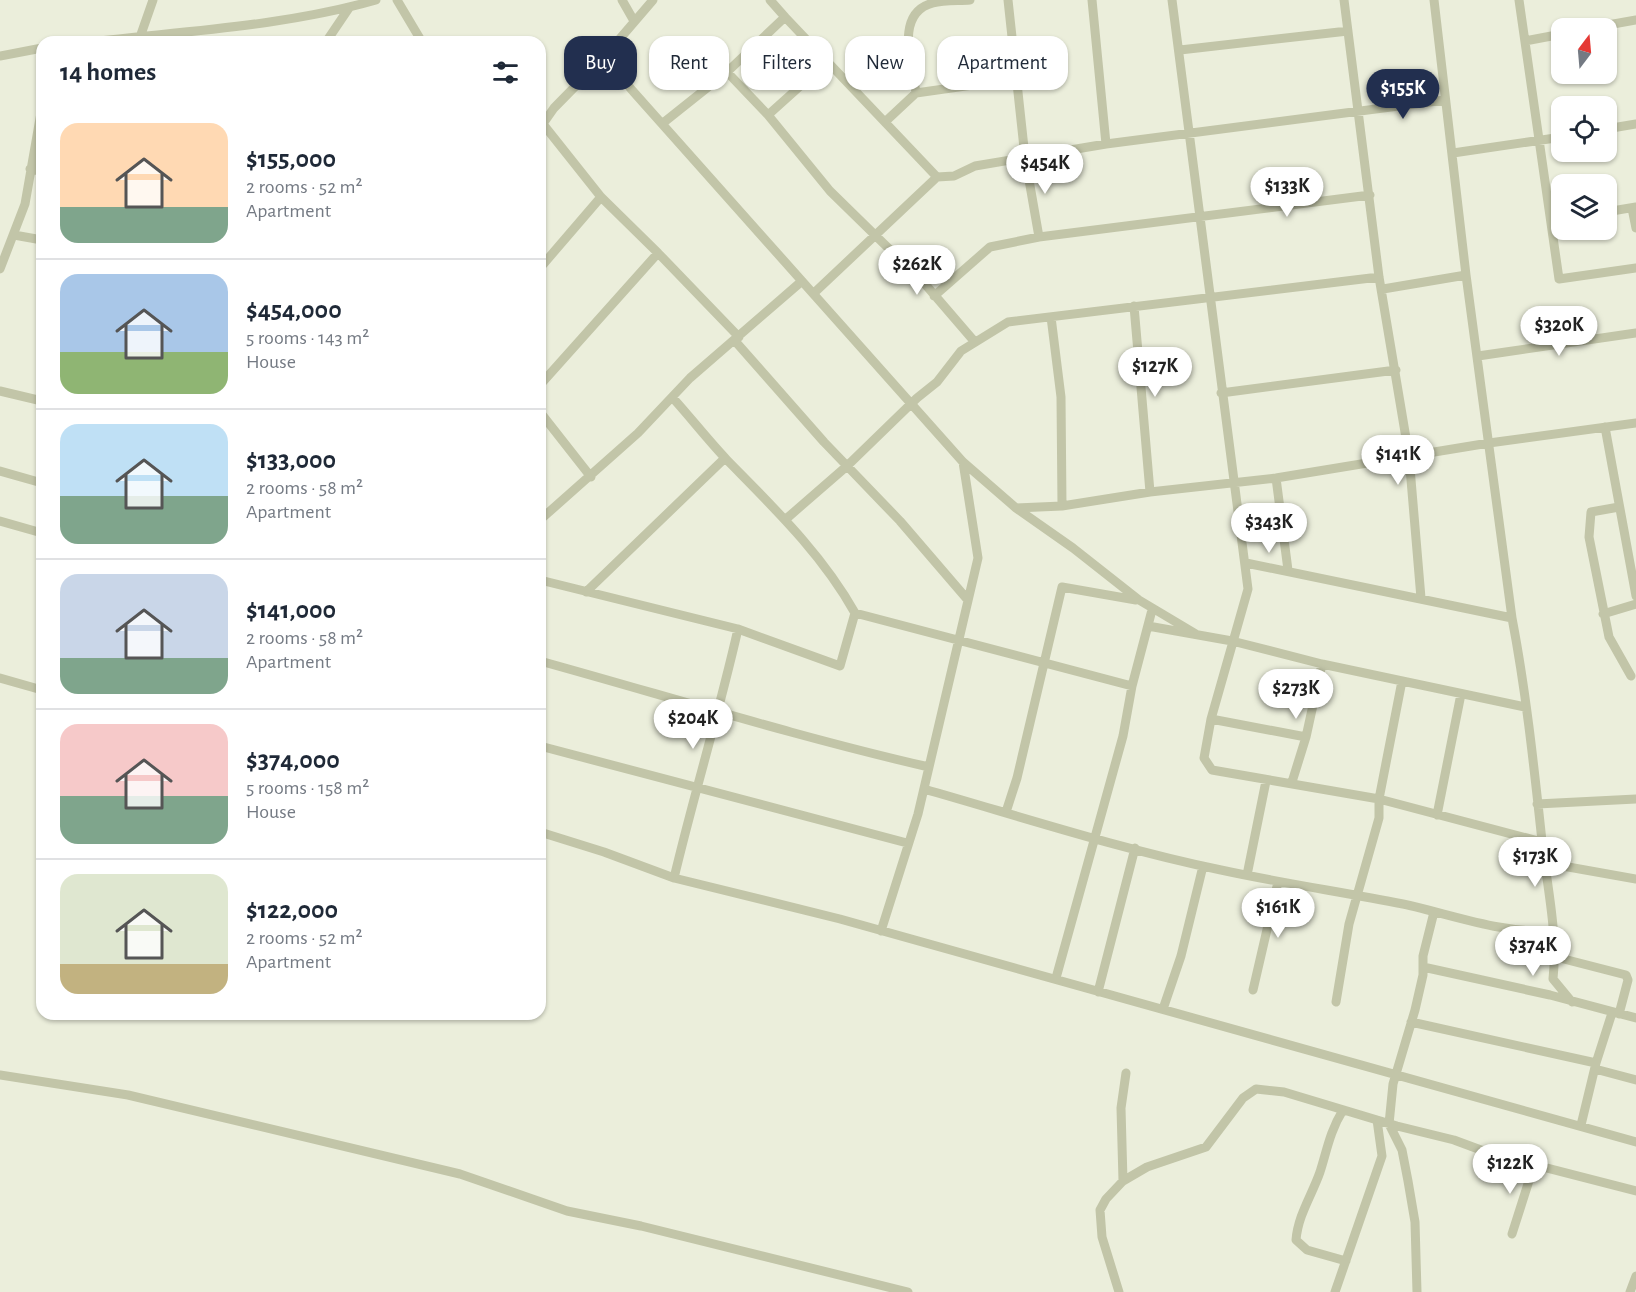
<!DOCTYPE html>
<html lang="en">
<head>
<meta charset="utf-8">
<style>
  body { margin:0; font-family:"Alegreya Sans",sans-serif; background:#f2f2f3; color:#1f2937; height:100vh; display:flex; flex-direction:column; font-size:22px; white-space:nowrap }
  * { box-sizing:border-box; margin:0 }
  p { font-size:20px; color:#747a83 }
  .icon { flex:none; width:33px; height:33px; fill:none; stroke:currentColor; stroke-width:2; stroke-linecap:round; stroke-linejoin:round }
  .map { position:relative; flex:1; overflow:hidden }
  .panel { position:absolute; left:36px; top:36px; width:510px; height:984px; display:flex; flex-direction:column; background:#fff; border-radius:18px; box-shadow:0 2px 4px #0004 }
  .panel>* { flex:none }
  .guide { position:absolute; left:564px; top:36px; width:570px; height:54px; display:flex; gap:12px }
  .needle { width:39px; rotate:16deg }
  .tools { position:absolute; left:1551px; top:18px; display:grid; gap:12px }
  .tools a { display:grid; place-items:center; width:66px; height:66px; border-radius:12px; background:#fff; box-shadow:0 2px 4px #0004; font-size:30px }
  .price { position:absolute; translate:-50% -51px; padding:0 14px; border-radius:21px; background:#fff; color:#222; font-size:20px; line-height:39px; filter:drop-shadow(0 2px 3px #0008) }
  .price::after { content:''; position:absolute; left:50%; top:36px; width:18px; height:14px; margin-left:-9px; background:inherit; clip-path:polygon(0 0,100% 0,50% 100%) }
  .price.on { background:#222f4f; color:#fff }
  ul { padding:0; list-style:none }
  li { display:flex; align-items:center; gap:18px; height:150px; padding:0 24px }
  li+li { border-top:2px solid #e0e1e3 }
  li span { display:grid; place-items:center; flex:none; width:168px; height:120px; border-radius:18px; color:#555 }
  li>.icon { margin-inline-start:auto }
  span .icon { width:72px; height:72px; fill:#fffc; stroke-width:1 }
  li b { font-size:26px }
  h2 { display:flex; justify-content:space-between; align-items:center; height:72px; padding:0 24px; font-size:26px }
  .pill { padding:0 21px; border-radius:18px; background:#fff; box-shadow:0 2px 4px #0004; font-size:21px; line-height:54px }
  .pill.on { background:#222f4f; color:#fff }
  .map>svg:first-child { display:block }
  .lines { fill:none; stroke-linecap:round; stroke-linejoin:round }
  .minor { stroke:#c2c5a8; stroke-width:9 }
</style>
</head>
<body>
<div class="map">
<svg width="1636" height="1292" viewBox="0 0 1636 1292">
  <rect width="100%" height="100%" fill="#ebeedb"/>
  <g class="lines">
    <!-- minor -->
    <path class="minor" d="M397 0 422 42
      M622 0 634 21
      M1008 0 1025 157 1039 237
      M1092 0 1106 144
      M1172 0 1248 589 1211 719 1204 758 1212 770 1379 799 1542 842
      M1344 0 1379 277 1409 456 1421 598
      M1434 0 1466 275 1512 618C1526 691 1534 767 1542 841 1547 887 1558 932 1553 979L1572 1002
      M1519 0 1559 279 1636 268
      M785 17 937 177
      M1591 28 1636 20
      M139 40 153 0
      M1525 41 1562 34
      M92 42C186 31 285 26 376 0
      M326 42 349 8
      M1180 50 1348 31
      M0 56 42 48
      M605 56 631 89 963 462 1016 508 1073 548 1139 600 1196 634
      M727 72 768 115 830 191 925 284 974 341
      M916 93C912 64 894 13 933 3 944 0 958 1 970 0
      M768 115 827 62
      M886 121 916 93 1015 79
      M663 123 727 72 785 17 770 0
      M543 124 601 197 658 253
      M540 128 554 108 605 56 653 0
      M1606 129 1636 124
      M1453 153 1562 137
      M30 169 42 171
      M1632 208 1636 228
      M1606 212 1636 207
      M14 235 42 240
      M540 268 601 197
      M0 269 25 204 42 107
      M1383 289 1466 275
      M814 293 937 177 954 176 975 166 1106 144 1445 100
      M934 296 990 247 1039 237 1370 195
      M1134 306 1150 492
      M1051 317 1061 397 1062 506
      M735 341 824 442 900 521 967 599
      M1478 356 1636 333
      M540 385 658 253 739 337
      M0 391 42 401
      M1221 393 1396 370
      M672 397C691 418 708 440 727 460 774 508 822 554 855 613
      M540 412 591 477
      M1605 427 1636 596
      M0 471 42 483
      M1276 478 1288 570
      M1619 507 1591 512 1589 537 1609 637 1631 676
      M1016 508 1062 506 1150 492 1276 478 1489 443 1636 423
      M786 519 847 466 917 398 937 382 961 351 1008 322 1379 277
      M540 520 638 433 690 378 802 281
      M0 521 42 533
      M1246 563 1512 618
      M540 580 738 629 840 666 855 613 1132 686
      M586 592 725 458
      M1603 614 1636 604
      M1148 626 1232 641 1322 664 1525 707
      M540 661C670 697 798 737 929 767
      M0 678 42 690
      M1211 719 1306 737
      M540 746 907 843
      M1292 782 1306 737 1322 664
      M924 789C1022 817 1120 849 1221 870 1281 883 1342 892 1403 904 1454 915 1502 934 1554 931
      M1537 804 1636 799
      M1006 812 1017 778 1062 587 1136 600
      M1437 815 1461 694
      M540 832 604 852 674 878 840 919 1636 1142
      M1546 863 1636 879
      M1247 875 1266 781
      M674 878C694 794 719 713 738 629
      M881 931 918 814 978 558 963 462
      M1556 957 1626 975 1628 980 1619 1014
      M1423 967 1550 995 1636 1018
      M1056 978 1123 736 1132 686 1152 610
      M1253 990 1278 882
      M1098 992 1135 848
      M1336 1002 1349 924 1379 818V799L1402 681
      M1163 1009 1181 956 1203 866
      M1411 1022 1596 1063
      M1595 1069 1636 1080
      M0 1075 128 1095 460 1174 567 1211 641 1226 908 1292
      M1343 1110C1330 1131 1327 1150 1320 1172 1312 1195 1298 1215 1296 1240L1307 1250 1346 1261
      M1581 1125 1596 1063 1612 1013
      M1123 1181 1121 1108 1126 1073
      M1512 1234 1534 1165
      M1119 1292 1102 1237 1100 1210 1106 1199 1123 1181 1147 1167 1206 1147 1243 1098 1256 1089 1284 1092 1397 1126 1454 1140 1489 1153 1636 1191
      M1335 1292 1382 1156 1377 1120
      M1417 1292 1415 1222 1408 1181 1402 1150 1389 1124 1393 1084 1415 1010 1423 975V956L1434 912
      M1630 1292 1636 1276"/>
  </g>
</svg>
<div class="tools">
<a><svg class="needle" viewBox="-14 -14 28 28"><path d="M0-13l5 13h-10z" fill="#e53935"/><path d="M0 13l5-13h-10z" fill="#747a83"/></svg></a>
<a><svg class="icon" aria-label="locate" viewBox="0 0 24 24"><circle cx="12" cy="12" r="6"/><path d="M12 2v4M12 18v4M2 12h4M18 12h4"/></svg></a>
<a><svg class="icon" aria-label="layers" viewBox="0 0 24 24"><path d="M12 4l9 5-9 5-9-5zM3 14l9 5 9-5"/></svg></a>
</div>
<b class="price on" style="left:1403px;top:120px">$155K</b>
<b class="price" style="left:1045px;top:195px">$454K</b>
<b class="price" style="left:1287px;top:218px">$133K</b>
<b class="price" style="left:917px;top:296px">$262K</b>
<b class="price" style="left:1559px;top:357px">$320K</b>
<b class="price" style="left:1155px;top:398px">$127K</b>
<b class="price" style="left:1398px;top:486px">$141K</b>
<b class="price" style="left:1269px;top:554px">$343K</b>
<b class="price" style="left:1296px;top:720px">$273K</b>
<b class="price" style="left:693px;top:750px">$204K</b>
<b class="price" style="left:1535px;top:888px">$173K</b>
<b class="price" style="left:1278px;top:939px">$161K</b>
<b class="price" style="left:1533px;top:977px">$374K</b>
<b class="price" style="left:1510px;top:1195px">$122K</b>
<div class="guide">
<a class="pill on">Buy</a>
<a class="pill">Rent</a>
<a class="pill">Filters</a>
<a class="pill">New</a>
<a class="pill">Apartment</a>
</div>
<section class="panel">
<h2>14 homes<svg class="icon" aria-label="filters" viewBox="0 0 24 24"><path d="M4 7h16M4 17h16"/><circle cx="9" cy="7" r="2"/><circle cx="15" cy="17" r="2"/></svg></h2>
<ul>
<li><span style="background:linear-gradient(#ffd9b3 70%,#7fa58c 0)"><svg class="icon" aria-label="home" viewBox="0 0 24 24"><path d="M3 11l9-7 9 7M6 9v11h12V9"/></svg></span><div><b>$155,000</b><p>2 rooms · 52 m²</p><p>Apartment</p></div></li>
<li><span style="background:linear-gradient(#a9c7e8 65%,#8fb573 0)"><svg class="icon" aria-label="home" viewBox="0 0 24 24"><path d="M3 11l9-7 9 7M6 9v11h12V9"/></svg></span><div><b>$454,000</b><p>5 rooms · 143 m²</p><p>House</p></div></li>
<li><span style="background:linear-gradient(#bfe0f5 60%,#7fa58c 0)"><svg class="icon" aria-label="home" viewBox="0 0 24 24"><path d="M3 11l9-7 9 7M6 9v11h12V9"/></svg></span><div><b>$133,000</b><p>2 rooms · 58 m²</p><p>Apartment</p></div></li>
<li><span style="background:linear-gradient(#c9d6e8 70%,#7fa58c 0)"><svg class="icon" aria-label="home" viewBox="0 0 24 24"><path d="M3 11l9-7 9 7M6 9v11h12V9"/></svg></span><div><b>$141,000</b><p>2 rooms · 58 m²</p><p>Apartment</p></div></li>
<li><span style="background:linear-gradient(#f6c9c9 60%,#7fa58c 0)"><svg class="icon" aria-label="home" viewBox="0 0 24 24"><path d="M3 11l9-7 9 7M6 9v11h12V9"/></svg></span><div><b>$374,000</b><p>5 rooms · 158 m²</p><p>House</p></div></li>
<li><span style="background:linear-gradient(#dfe7d0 75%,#c2b280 0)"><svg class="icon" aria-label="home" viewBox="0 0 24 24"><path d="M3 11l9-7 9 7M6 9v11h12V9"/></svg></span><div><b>$122,000</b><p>2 rooms · 52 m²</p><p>Apartment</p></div></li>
</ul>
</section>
</div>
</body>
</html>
